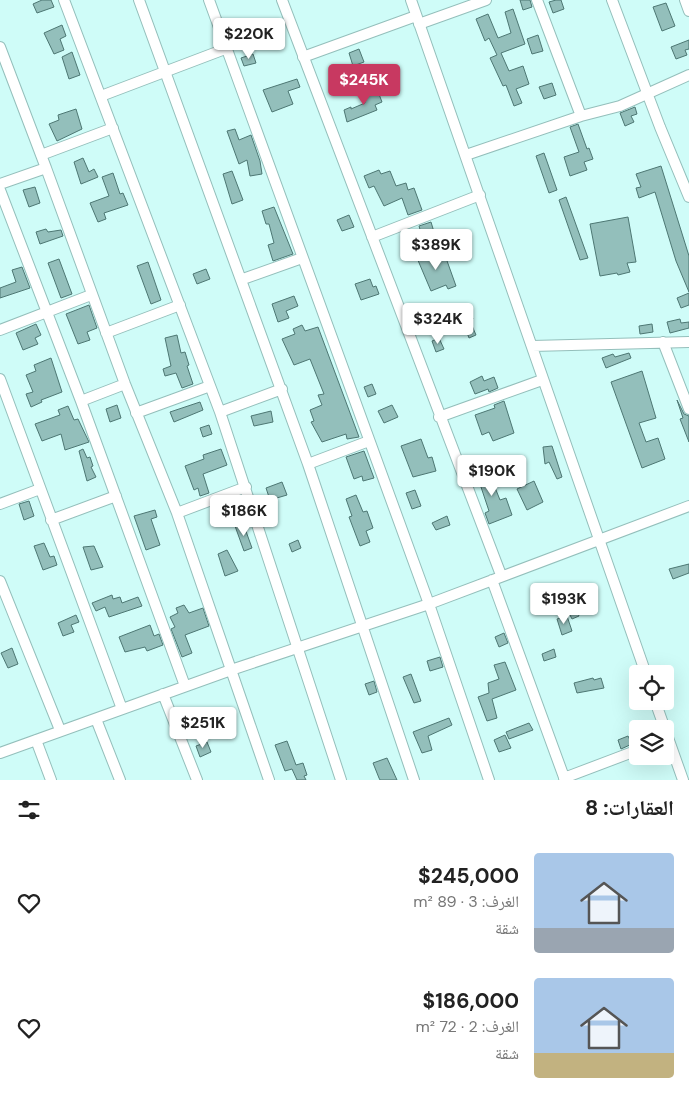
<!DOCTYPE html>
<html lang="ar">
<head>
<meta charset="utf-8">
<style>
  body { margin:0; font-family:"DM Sans","Noto Naskh Arabic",sans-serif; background:#f6f6f6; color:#222; direction:rtl; height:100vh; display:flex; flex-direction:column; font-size:19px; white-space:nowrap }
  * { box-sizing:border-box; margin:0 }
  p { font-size:16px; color:#767676 }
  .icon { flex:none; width:28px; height:28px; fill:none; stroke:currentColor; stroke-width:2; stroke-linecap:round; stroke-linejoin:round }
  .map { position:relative; height:780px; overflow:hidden; direction:ltr }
  .panel { display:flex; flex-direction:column; background:#fff; flex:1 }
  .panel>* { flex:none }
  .controls { position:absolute; left:629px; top:665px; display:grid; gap:10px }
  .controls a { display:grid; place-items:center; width:45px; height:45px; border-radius:5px; background:#fff; box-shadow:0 5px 20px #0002; font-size:25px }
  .price { position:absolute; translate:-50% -42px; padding:0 11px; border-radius:5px; background:#fff; color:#222; font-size:16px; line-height:32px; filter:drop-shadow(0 1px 2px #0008) }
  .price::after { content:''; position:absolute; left:50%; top:30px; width:15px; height:11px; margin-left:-8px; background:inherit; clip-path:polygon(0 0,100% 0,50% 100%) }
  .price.active { background:#c83961; color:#fff }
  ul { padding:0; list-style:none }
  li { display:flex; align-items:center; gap:15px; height:125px; padding:0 15px }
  li span { display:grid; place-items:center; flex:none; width:140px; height:100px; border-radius:5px; color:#555 }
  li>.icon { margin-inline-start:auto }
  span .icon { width:60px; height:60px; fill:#fffc; stroke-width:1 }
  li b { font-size:21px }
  h2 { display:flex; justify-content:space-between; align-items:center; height:60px; padding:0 15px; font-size:21px }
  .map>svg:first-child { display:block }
  .building { fill:#93bfbb; stroke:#4d7773 }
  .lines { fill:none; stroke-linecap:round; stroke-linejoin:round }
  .minor-casing { stroke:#94bfbb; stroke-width:12 }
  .minor { stroke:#fff; stroke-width:10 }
</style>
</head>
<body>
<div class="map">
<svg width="689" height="780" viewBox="0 0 689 780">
  <rect width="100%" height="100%" fill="#cffcf8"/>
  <!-- building -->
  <path class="building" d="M42 0H51L54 7 37 13 33 4Z
    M520 0H530L532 7 523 10Z
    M556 0H561L564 9 553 13 549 2Z
    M666 3 675 26 662 31 653 7Z
    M513 9 525 44 501 53 509 71 523 66 529 84 516 89 522 103 514 106 506 85 503 86 490 58 497 55 489 38 485 41 476 19 488 14 498 38 511 33 505 12Z
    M62 25 66 36 60 39 64 50 54 54 44 33Z
    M279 31 283 44 273 47 268 35Z
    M262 33 265 41 250 47 247 39Z
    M538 35 543 51 532 54 527 39Z
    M689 40V49L685 50 687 55 676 59 671 47Z
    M359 49 364 62 353 66 349 53Z
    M72 52 80 75 69 79 62 57Z
    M253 54 256 63 244 66 241 58Z
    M381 75 385 84 375 87 372 78Z
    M297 79 300 87 288 91 293 104 272 112 263 90Z
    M552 83 556 95 544 99 539 87Z
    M377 89 382 102 375 105 377 110 347 122 344 110 351 107V109L365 103 362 94Z
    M635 107 637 114 631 116 634 122 625 126 620 113Z
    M76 109 82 129 57 141 49 124 59 120 58 115Z
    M578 124 587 149 589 148 593 159 584 162 587 170 570 176 564 157 579 152 570 127Z
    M235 129 239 140 251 135 260 161 262 174 250 176 247 160 239 164 227 131Z
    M544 153 557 190 549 193 536 156Z
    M83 158 89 172 94 169 98 177 81 184 74 162Z
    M661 166 689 256V292L676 261 655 192 639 198 636 188 641 187 636 174Z
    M379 170 381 174 390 171 396 186 406 183 408 190 414 188 422 210 408 215 402 198 384 206 374 186 369 188 364 176Z
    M232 171 243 200 232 204 223 174Z
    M113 173 120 194 123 193 128 205 104 213 106 219 98 222 90 203 109 196 102 177Z
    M35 187 40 203 29 207 23 190Z
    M566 197 588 258 580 260 559 200Z
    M274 207 293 254 273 261 268 245 274 243 269 224H266L262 211Z
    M349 215 354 227 342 231 337 220Z
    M628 217 636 262 627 263 630 272 618 275 617 273 600 276 590 224Z
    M431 222 434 232 422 236 419 226Z
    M46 229 48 232 61 230 63 236 40 244 36 232Z
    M436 251 439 260 446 258 456 286 448 289 446 285 431 291 417 258Z
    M59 259 72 294 61 298 48 263Z
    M148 262 161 300 151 304 137 266Z
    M22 267 30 288 0 298V288L16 282 12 270Z
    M206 269 210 279 197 284 193 274Z
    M370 279 373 287 376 286 379 294 361 300 355 284Z
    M689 293V305L681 308 677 298Z
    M294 296 298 306 286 311 289 318 278 322 272 304Z
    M89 305 97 328 87 332 90 340 78 344 66 314Z
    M469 308 473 319 470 321 476 335 469 338 459 311Z
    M680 319 681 323 689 322V328L670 333 667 322Z
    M36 324 41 335 35 338 38 344 23 350 16 333Z
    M652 324 653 332 640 334 639 326Z
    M302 325 305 331 318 327 359 437 347 439 346 434 322 442 311 422 314 421 310 410 322 405 318 395 324 394 310 359 294 365 282 339 295 334 293 329Z
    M177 335 181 353 185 352 189 365 187 366 193 384 182 388 176 373 165 376 163 369 171 366 165 338Z
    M439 338 444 349 436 352 432 341Z
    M629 353 631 358 606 368 602 358 613 354 615 357Z
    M51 358 62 392 41 400 42 402 31 407 26 394 33 392 26 375 36 371 34 365Z
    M642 371 656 418 639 423 646 442 658 438 665 459 642 468 611 382Z
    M482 376 484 381 494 377 498 388 489 392 488 389 475 394 470 382Z
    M372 384 376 394 368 397 364 387Z
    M677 400 684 414 689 416V442L680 419 683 418Z
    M504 401 514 433 493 441 489 432 482 435 475 415 495 408 494 405Z
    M200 402 203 410 174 422 170 412Z
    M117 405 121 418 110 422 106 409Z
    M392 405 398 417 384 423 378 411Z
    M68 406 74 420 78 419 89 442 65 450 61 434 42 441 35 424 60 415 58 410Z
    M271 411 273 422 254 426 251 416Z
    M209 425 212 434 203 437 200 428Z
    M421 439 428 458 432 457 436 471 413 477 401 446Z
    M552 446 562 477 557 479 549 462 545 464 543 447Z
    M83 449 87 458 90 457 93 466 91 467 96 477 87 481 79 451Z
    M221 449 227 465 203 474 209 493 200 496 198 488 194 490 185 466 204 459 203 455Z
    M364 451 374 478 363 481 362 476 354 479 346 457Z
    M486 465 500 500 506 498 512 515 489 524 485 513 489 511 475 469Z
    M534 481 543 502 527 510 517 489Z
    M282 482 287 495 270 500 266 488Z
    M415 490 421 506 412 509 406 493Z
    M356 495 363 512 367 511 373 528 366 531 370 542 360 546 349 517 352 516 346 499Z
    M29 501 34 516 24 520 19 504Z
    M155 510 157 517 151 519 160 545 146 550 134 516Z
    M447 516 450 525 436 530 432 523Z
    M243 523 252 548 244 551 235 526Z
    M298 540 301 548 292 552 289 544Z
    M44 543 50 557 54 556 57 565 43 570 34 546Z
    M94 546 103 567 91 570 83 547Z
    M227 550 238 571 225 576 218 554Z
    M689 564V573L673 579 669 569Z
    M112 595 113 599 120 597 122 603 138 597 142 606 109 617 105 607 96 611 92 603Z
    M184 605 189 613 203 608 209 626 185 635 192 653 182 657 171 629 175 627 170 617 178 613 176 608Z
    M575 606 579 616 572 619 567 609Z
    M76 615 79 622 71 625 74 632 63 636 58 623Z
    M567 616 572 631 562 635 557 619Z
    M150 625 154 636 159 634 163 645 147 651 145 647 125 652 119 637Z
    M504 633 508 643 499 647 495 637Z
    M12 648 18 664 8 668 1 653Z
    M554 649 556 657 544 661 542 654Z
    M440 657 443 667 430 671 427 661Z
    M505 662 516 690 492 699 497 718 487 721 478 697 489 693 488 683 499 679 494 665Z
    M411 674 421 701 414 703 403 677Z
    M593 678 594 680 601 678 604 688 577 693 574 683Z
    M374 681 377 692 369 695 365 684Z
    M449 718 452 725 428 736 432 750 422 753 413 732Z
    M529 723 533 730 509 739 506 732Z
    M505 735 511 748 499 752 494 740Z
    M628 736 632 744 621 749 618 740Z
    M287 741 296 765 303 763 307 775 304 776 306 780H297L292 769 285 771 275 745Z
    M207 742 211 752 200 757 196 746Z
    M387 758 397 780H380L379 778 373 763Z"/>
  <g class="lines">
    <!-- minor casing -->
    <g class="minor-casing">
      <path id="minor" d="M64 0 220 412 341 780
        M139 0 308 464 414 780
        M209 0 429 604 489 780
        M282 0 501 575
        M411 0 646 674
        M612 0 660 127 689 197
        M685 0 689 11
        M419 24 486 0
        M0 47 46 168
        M303 57 416 16
        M101 96 225 49
        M581 116 620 106 689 75
        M41 155 113 128
        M466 155 581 116 537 0
        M0 184 46 168 125 384 177 513 269 780
        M0 190 81 401 185 686
        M372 237 480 195
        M243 279 302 258
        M0 330 91 295
        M106 333 180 305
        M663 342 689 409
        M532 346 689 342
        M0 379 122 709
        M81 401 125 384
        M220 412 282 389
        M136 413 210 386
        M439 417 542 380
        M308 464 369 441
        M0 504 40 489
        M177 513 246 487
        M51 520 116 496
        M492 580 565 780
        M0 581 60 730
        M163 694 197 780
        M655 701 683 780
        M96 719 120 780
        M36 740 51 780
        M0 753 231 670 429 604 689 506
        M564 778 638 750"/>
    </g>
    <!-- minor -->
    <use href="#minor" class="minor"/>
  </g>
</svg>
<div class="controls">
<a><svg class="icon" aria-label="locate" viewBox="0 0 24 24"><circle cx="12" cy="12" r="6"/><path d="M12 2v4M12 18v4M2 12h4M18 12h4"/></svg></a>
<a><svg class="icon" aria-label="layers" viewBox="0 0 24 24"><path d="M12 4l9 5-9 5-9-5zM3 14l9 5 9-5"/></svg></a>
</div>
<b class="price" style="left:249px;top:60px">$220K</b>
<b class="price active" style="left:364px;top:106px">$245K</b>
<b class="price" style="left:436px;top:271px">$389K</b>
<b class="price" style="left:438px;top:345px">$324K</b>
<b class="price" style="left:492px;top:497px">$190K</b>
<b class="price" style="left:244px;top:537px">$186K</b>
<b class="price" style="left:564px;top:625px">$193K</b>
<b class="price" style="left:203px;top:749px">$251K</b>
</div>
<section class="panel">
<h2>العقارات: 8<svg class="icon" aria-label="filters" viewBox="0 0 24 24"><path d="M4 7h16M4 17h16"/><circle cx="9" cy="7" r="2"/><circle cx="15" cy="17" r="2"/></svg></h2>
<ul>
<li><span style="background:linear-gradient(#a9c7e8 75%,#9aa5b1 0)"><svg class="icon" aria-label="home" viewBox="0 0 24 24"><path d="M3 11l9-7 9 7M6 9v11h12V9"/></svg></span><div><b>$245,000</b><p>الغرف: 3 · 89 m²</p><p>شقة</p></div><svg class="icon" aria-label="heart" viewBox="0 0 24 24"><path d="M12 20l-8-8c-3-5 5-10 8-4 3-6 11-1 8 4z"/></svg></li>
<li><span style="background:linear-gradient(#a9c7e8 75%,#c2b280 0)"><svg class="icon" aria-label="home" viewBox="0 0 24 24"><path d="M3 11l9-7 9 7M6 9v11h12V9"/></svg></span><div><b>$186,000</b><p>الغرف: 2 · 72 m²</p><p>شقة</p></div><svg class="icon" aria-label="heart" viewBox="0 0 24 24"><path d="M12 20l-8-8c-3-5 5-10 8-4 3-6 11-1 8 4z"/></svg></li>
</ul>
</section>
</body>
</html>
